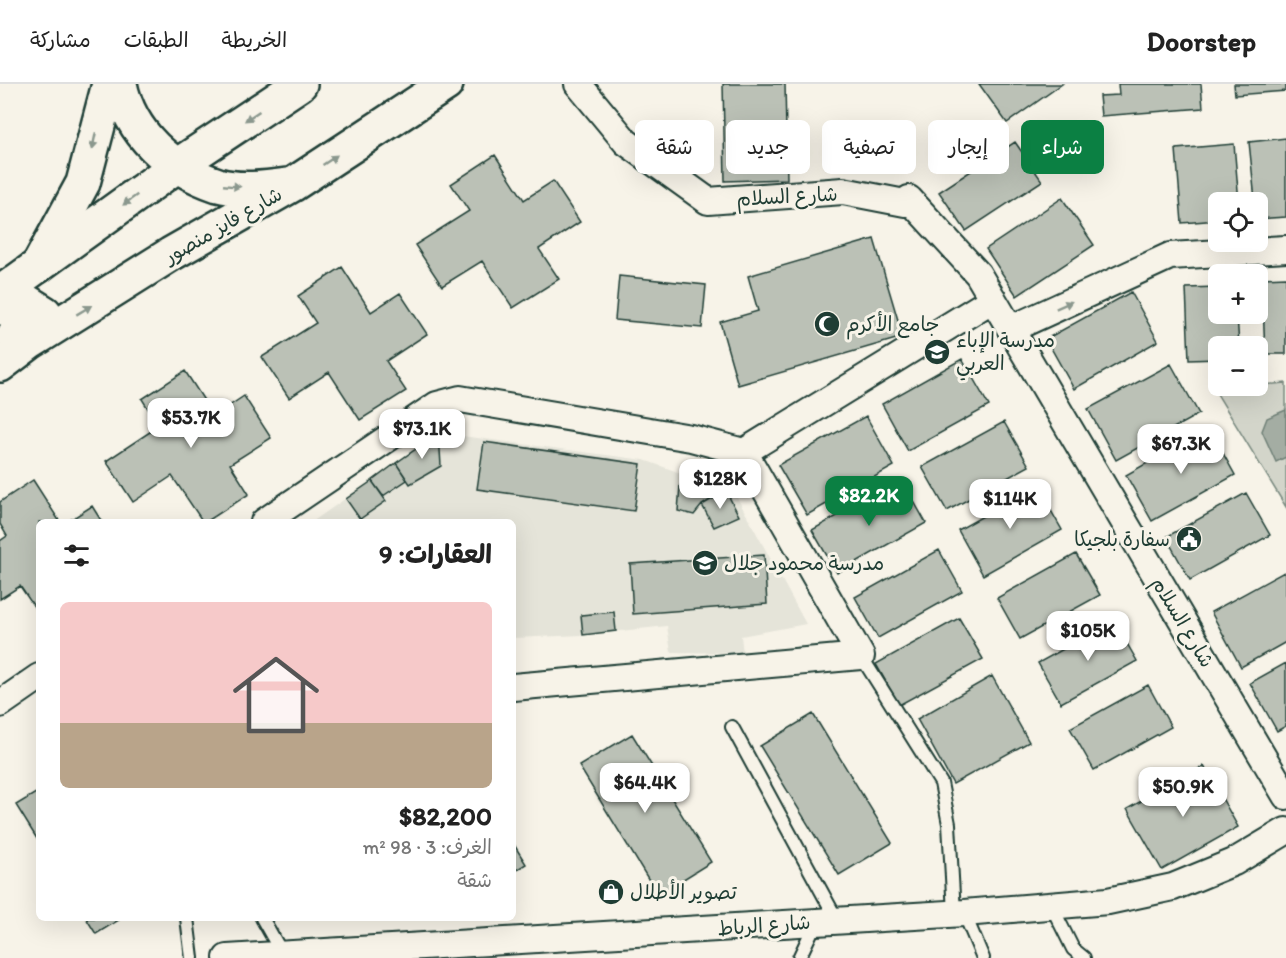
<!DOCTYPE html>
<html lang="ar">
<head>
<meta charset="utf-8">
<style>
  body { margin:0; font-family:Itim,"Playpen Sans Arabic",sans-serif; background:#f6f6f6; color:#222; direction:rtl; height:100vh; display:flex; flex-direction:column; font-size:22px; white-space:nowrap }
  * { box-sizing:border-box; margin:0 }
  p { font-size:20px; color:#767676 }
  .icon { flex:none; width:33px; height:33px; fill:none; stroke:currentColor; stroke-width:2; stroke-linecap:round; stroke-linejoin:round }
  .map { position:relative; flex:1; overflow:hidden; direction:ltr }
  .drawer { position:absolute; left:36px; top:435px; width:480px; height:402px; display:flex; flex-direction:column; background:#fff; border-radius:9px; box-shadow:0 6px 24px #0002; direction:rtl }
  .drawer>* { flex:none }
  .hud { position:absolute; left:534px; top:36px; width:570px; height:54px; direction:rtl; display:flex; gap:12px }
  .fabs { position:absolute; left:1208px; top:108px; display:grid; gap:12px }
  .fabs a { display:grid; place-items:center; width:60px; height:60px; border-radius:9px; background:#fff; box-shadow:0 6px 24px #0002; font-size:30px }
  .price { position:absolute; translate:-50% -51px; padding:0 14px; border-radius:12px; background:#fff; color:#222; font-size:20px; line-height:39px; filter:drop-shadow(0 2px 3px #0008) }
  .price::after { content:''; position:absolute; left:50%; top:36px; width:18px; height:14px; margin-left:-9px; background:inherit; clip-path:polygon(0 0,100% 0,50% 100%) }
  .price.current { background:#0b8043; color:#fff }
  ul { padding:0; list-style:none }
  li { display:grid; align-content:center; gap:12px; height:318px; padding:0 24px }
  li+li { border-top:2px solid #e0e0e0 }
  li span { display:grid; place-items:center; height:186px; border-radius:9px; color:#555 }
  li>.icon { margin-inline-start:auto }
  span .icon { width:108px; height:108px; fill:#fffc; stroke-width:1 }
  li b { font-size:26px }
  h2 { display:flex; justify-content:space-between; align-items:center; height:72px; padding:0 24px; font-size:26px }
  .tag { padding:0 21px; border-radius:9px; background:#fff; box-shadow:0 6px 24px #0002; font-size:21px; line-height:54px }
  .tag.current { background:#0b8043; color:#fff }
  header { display:flex; align-items:center; gap:36px; box-sizing:border-box; height:84px; padding:0 30px; background:#fff; border-bottom:2px solid #e0e0e0 }
  header strong { font-size:28px }
  nav { display:flex; gap:33px; margin-inline-start:auto; font-size:21px }
  .map>svg:first-child { display:block }
  .built { fill:#e5e4d9 }
  .green { fill:#d3d5ca; stroke:#79897f; stroke-width:1.5 }
  .water { fill:#a4ada3; stroke:#6f8077; stroke-width:1.5 }
  .building { fill:#bbc1b6; stroke:#1f3d34; stroke-width:1.5 }
  .lines { fill:none; stroke-linecap:round; stroke-linejoin:round }
  .lane-casing { stroke:#1f3d34; stroke-width:16 }
  .street-casing { stroke:#1f3d34; stroke-width:30 }
  .secondary-casing { stroke:#1f3d34; stroke-width:38 }
  .highway-casing { stroke:#1f3d34; stroke-width:38 }
  .lane { stroke:#f7f3e8; stroke-width:12 }
  .street { stroke:#f7f3e8; stroke-width:26 }
  .secondary { stroke:#f7f3e8; stroke-width:33 }
  .highway { stroke:#f7f3e8; stroke-width:33 }
  .oneway { fill:#8b988e }
  .labels { text-anchor:middle; dominant-baseline:central; stroke-width:6; stroke-linejoin:round; paint-order:stroke }
  .street-label { font-size:20px; fill:#1f3d34; stroke:#f7f3e8 }
  .poi-label { font-size:20px; fill:#1f3d34; stroke:#f7f3e8; text-anchor:start }
</style>
</head>
<body>
<header>
<strong>Doorstep</strong>
<nav><a>الخريطة</a><a>الطبقات</a><a>مشاركة</a></nav>
</header>
<div class="map">
<svg width="1286" height="874" viewBox="0 0 1286 874">
  <rect width="100%" height="100%" fill="#f7f3e8"/>
  <filter id="ink" filterUnits="userSpaceOnUse"><feTurbulence type="fractalNoise" baseFrequency=".0167" numOctaves="2"/><feDisplacementMap in="SourceGraphic" scale="12" xChannelSelector="R" yChannelSelector="G"/><feConvolveMatrix kernelMatrix="1 2 1 2 8 2 1 2 1" color-interpolation-filters="sRGB"/></filter>
  <g filter="url(#ink)">
    <!-- built -->
    <path class="built" d="M439 349 644 376 734 408 806 540 741 552 743 569 671 568 667 542 583 551 513 554V438H312Z"/>
    <!-- green -->
    <path class="green" d="M1286 299V423L1214 305Z"/>
    <!-- water -->
    <path class="water" d="M1286 326V373L1276 378 1262 347 1267 334Z"/>
    <!-- building -->
    <path class="building" d="M723 0H785L787 95 725 97Z
      M979 0H1062L1007 39Z
      M1118 0H1201L1203 24 1101 32 1099 12 1119 11Z
      M1234 0H1286V7L1235 11Z
      M1286 54V133L1257 135 1249 58Z
      M1015 58 1042 97 966 147 939 108Z
      M1234 60 1239 118H1218V136L1182 139 1176 65Z
      M495 71 524 116 553 97 580 138 539 165 559 195 513 224 482 177 442 202 415 161 469 127 451 100Z
      M1062 114 1094 161 1017 212 986 165Z
      M874 155 903 253 738 301 720 238 758 227 748 192Z
      M342 183 371 228 400 209 427 250 386 277 406 307 360 336 329 288 289 314 262 273 316 239 298 212Z
      M619 192 706 201 702 244 615 236Z
      M1286 193V270H1265L1262 194Z
      M1218 203V230H1237L1239 262H1218V275L1189 276 1186 204Z
      M1131 208 1158 257 1074 305 1046 255Z
      M962 275 989 322 908 367 882 320Z
      M1171 280 1199 330 1116 376 1088 325Z
      M185 287 214 332 244 312 271 354 230 380 249 410 206 438H203L172 392 133 418 106 377 159 342 142 315Z
      M866 332 894 382 807 431 778 381Z
      M1004 338 1029 382 947 427 922 383Z
      M1209 344 1235 391 1152 437 1126 391Z
      M439 349 441 382 410 400 396 379Z
      M484 358 641 380 634 427 477 405Z
      M396 379 407 396 383 412 372 397Z
      M686 391 714 401 710 416 702 421 694 431 678 427 680 402Z
      M33 396 60 438H39V530L20 502 0 515V457L7 452 0 440V418Z
      M902 396 926 439 837 489 812 446Z
      M372 397 386 417 360 435 346 415Z
      M1037 402 1062 446 983 491 958 446Z
      M726 407 739 432 714 443 702 421Z
      M1246 409 1270 451 1190 496 1166 453Z
      M92 422 102 438H67Z
      M939 466 962 507 878 554 855 513Z
      M1076 470 1100 511 1020 555 997 514Z
      M764 471 767 520 633 530 630 480Z
      M1284 488 1286 493V558L1241 583 1211 528Z
      M614 528 616 547 583 551 581 531Z
      M959 534 983 575 899 621 876 580Z
      M1114 537 1137 577 1061 619 1038 579Z
      M1286 579V642L1277 647 1250 599Z
      M992 592 1029 658 953 700 917 635Z
      M1148 601 1171 643 1094 686 1070 644Z
      M813 630 892 759 839 791 760 662Z
      M632 650 711 778 658 811 579 682Z
      M1204 682 1238 743 1162 786 1127 725Z
      M39 707V758L16 721Z
      M513 759 526 780 513 788Z
      M86 834H122L96 850Z"/>
    <g class="lines">
      <!-- lane casing -->
      <g class="lane-casing">
        <path id="lane" d="M861 572 941 699 949 740 954 829
          M732 643 837 836
          M1051 821 1073 865 1084 874
          M964 829 983 874
          M187 834 192 874
          M262 834 283 871
          M799 874 816 838"/>
      </g>
      <!-- street casing -->
      <g class="street-casing">
        <path id="street" d="M578 0 626 58 708 117 843 107 905 119 909 115 978 190 1286 712
          M1011 245 1170 172 1286 165
          M264 438 437 321 460 315 691 354 744 368 993 215
          M513 603 861 572 744 368
          M0 620 39 593
          M227 874 964 829 1108 817 1173 803 1234 778 1286 747"/>
      </g>
      <!-- secondary casing -->
      <g class="secondary-casing">
        <path id="secondary" d="M38 182 83 99 109 0"/>
      </g>
      <!-- highway casing -->
      <g class="highway-casing">
        <path id="highway" d="M120 0C130 50 170 85 218 101 239 107 265 104 287 101
          M0 209 175 83 300 0
          M0 224 21 214 45 229 14 251
          M0 281 29 259 171 170 292 101 446 0"/>
      </g>
      <!-- lane -->
      <use href="#lane" class="lane"/>
      <!-- street -->
      <use href="#street" class="street"/>
      <!-- secondary -->
      <use href="#secondary" class="secondary"/>
      <!-- highway -->
      <use href="#highway" class="highway"/>
    </g>
    <!-- one-way arrows -->
    <defs><path id="oneway-solid" d="M-6-.8H1V-3.2L6.5 0L1 3.2V.8H-6Z" transform="scale(1.5)"/></defs>
    <g class="oneway">
      <use href="#oneway-solid" transform="translate(252 32) rotate(146)"/>
      <use href="#oneway-solid" transform="translate(94 57) rotate(102)"/>
      <use href="#oneway-solid" transform="translate(330 76) rotate(-34)"/>
      <use href="#oneway-solid" transform="translate(232 102) rotate(5)"/>
      <use href="#oneway-solid" transform="translate(130 116) rotate(144)"/>
      <use href="#oneway-solid" transform="translate(1064 221) rotate(-24)"/>
      <use href="#oneway-solid" transform="translate(84 226) rotate(-31)"/>
    </g>
  </g>
  <!-- icons -->
  <defs>
    <g id="mosque-disc" transform="scale(1.35)"><circle r="9.5" fill="#1f3d34" stroke="#f7f3e8"/><path d="M3.5-4.9A6 6 0 1 0 3.5 4.9A5 5 0 1 1 3.5-4.9Z" fill="#fff"/></g>
    <g id="school-disc" transform="scale(1.35)"><circle r="9.5" fill="#1f3d34" stroke="#f7f3e8"/><path d="M0-5L7-2L0 1L-7-2ZM-4 1L0 2.5L4 1V4Q0 6-4 4Z" fill="#fff"/></g>
    <g id="civic-disc" transform="scale(1.35)"><circle r="9.5" fill="#1f3d34" stroke="#f7f3e8"/><path d="M-.6-6.5H3V-4.5H.6V-3L4-1V1h2V6H-6V1h2V-1L-.6-3ZM-1.2 2.5V6h2.4V2.5Z" fill="#fff"/></g>
    <g id="shop-disc" transform="scale(1.35)"><circle r="9.5" fill="#1f3d34" stroke="#f7f3e8"/><path d="M-5-2.5h2.3a2.7 3.5 0 0 1 5.4 0H5L5.5 6h-11ZM-1.5-2.5h3a1.5 2.3 0 0 0-3 0Z" fill="#fff"/></g>
  </defs>
  <g fill-rule="evenodd">
    <use href="#mosque-disc" x="827" y="240"/>
    <use href="#school-disc" x="937" y="268"/>
    <use href="#civic-disc" x="1189" y="455"/>
    <use href="#school-disc" x="705" y="479"/>
    <use href="#shop-disc" x="611" y="808"/>
  </g>
  <g class="labels">
    <!-- street labels -->
    <g class="street-label">
      <text transform="translate(787 112) rotate(-3)">شارع السلام</text>
      <text transform="translate(223 141) rotate(-30)">شارع فايز منصور</text>
      <text transform="translate(1183 538) rotate(59)">شارع السلام</text>
      <text transform="translate(764 841) rotate(-4)">شارع الرباط</text>
    </g>
    <!-- poi labels -->
    <g class="poi-label">
      <text x="846" y="240">جامع الأكرم</text>
      <text x="956" y="256">مدرسة الإباء<tspan x="956" dy="23">العربي</tspan></text>
      <text x="1170" y="455" text-anchor="end">سفارة بلجيكا</text>
      <text x="724" y="479">مدرسة محمود جلال</text>
      <text x="630" y="808">تصوير الأطلال</text>
    </g>
  </g>
</svg>
<div class="fabs">
<a><svg class="icon" aria-label="locate" viewBox="0 0 24 24"><circle cx="12" cy="12" r="6"/><path d="M12 2v4M12 18v4M2 12h4M18 12h4"/></svg></a>
<a>+</a>
<a>−</a>
</div>
<b class="price" style="left:191px;top:365px">$53.7K</b>
<b class="price" style="left:422px;top:376px">$73.1K</b>
<b class="price" style="left:1181px;top:391px">$67.3K</b>
<b class="price" style="left:720px;top:426px">$128K</b>
<b class="price current" style="left:869px;top:443px">$82.2K</b>
<b class="price" style="left:1010px;top:446px">$114K</b>
<b class="price" style="left:1088px;top:578px">$105K</b>
<b class="price" style="left:645px;top:730px">$64.4K</b>
<b class="price" style="left:1183px;top:734px">$50.9K</b>
<div class="hud">
<a class="tag current">شراء</a>
<a class="tag">إيجار</a>
<a class="tag">تصفية</a>
<a class="tag">جديد</a>
<a class="tag">شقة</a>
</div>
<section class="drawer">
<h2>العقارات: 9<svg class="icon" aria-label="filters" viewBox="0 0 24 24"><path d="M4 7h16M4 17h16"/><circle cx="9" cy="7" r="2"/><circle cx="15" cy="17" r="2"/></svg></h2>
<ul>
<li><span style="background:linear-gradient(#f6c9c9 65%,#b9a48a 0)"><svg class="icon" aria-label="home" viewBox="0 0 24 24"><path d="M3 11l9-7 9 7M6 9v11h12V9"/></svg></span><div><b>$82,200</b><p>الغرف: 3 · 98 m²</p><p>شقة</p></div></li>
</ul>
</section>
</div>
</body>
</html>
